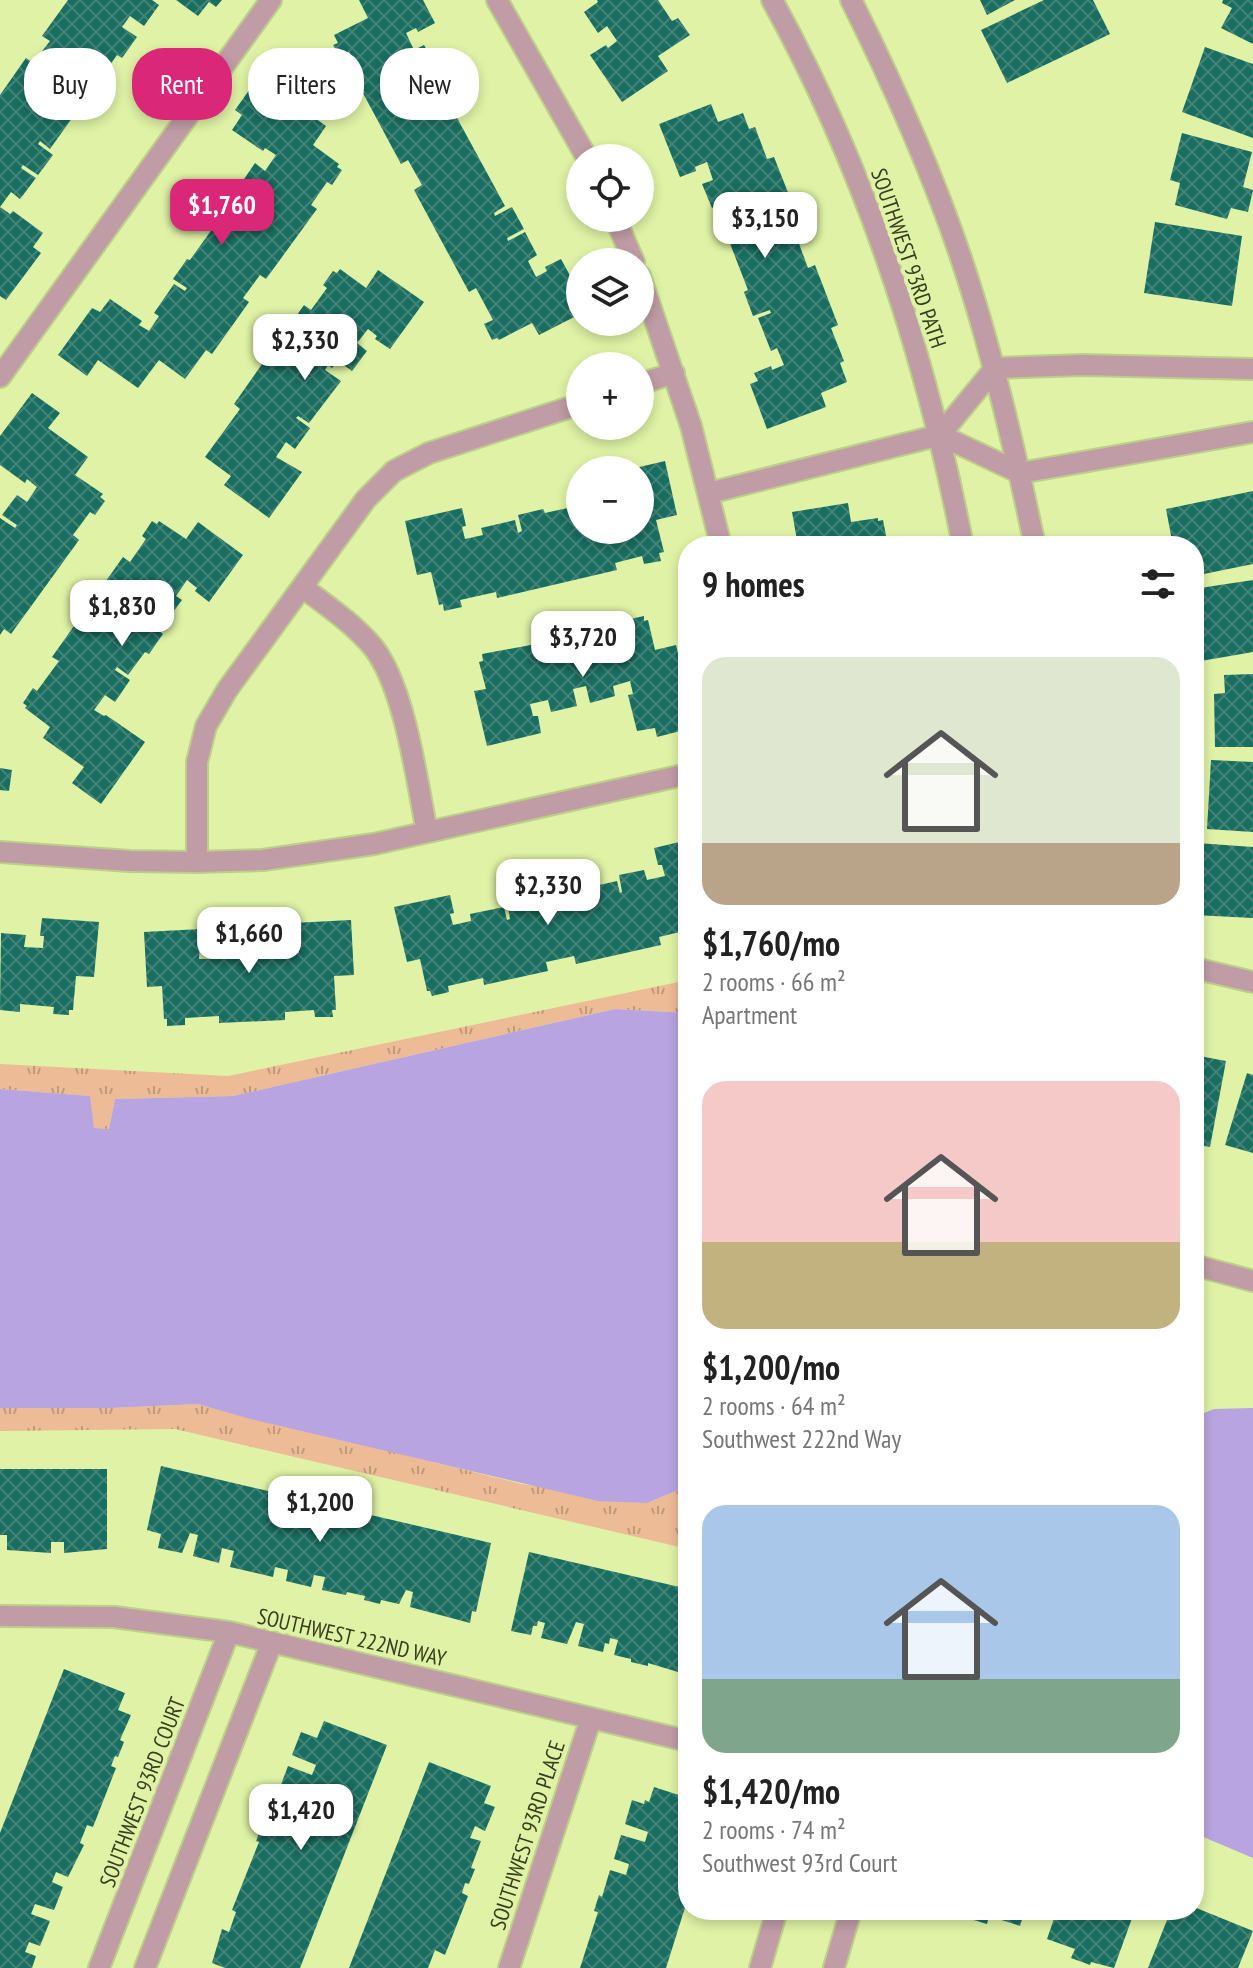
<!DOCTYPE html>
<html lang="en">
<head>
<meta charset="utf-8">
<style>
  body { margin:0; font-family:"PT Sans Narrow",sans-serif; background:#f2f2f2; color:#222; height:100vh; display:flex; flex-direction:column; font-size:30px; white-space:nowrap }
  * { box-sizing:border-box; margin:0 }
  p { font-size:26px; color:#767676 }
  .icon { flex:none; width:44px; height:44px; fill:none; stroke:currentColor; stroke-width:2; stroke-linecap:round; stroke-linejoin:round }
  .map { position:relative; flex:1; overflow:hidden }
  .sheet { position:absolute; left:678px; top:536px; width:526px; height:1384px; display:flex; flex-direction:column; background:#fff; border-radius:32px; box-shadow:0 4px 12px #0003 }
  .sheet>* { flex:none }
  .guide { position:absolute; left:24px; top:48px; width:534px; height:72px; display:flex; gap:16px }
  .buttons { position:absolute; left:566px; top:144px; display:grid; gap:16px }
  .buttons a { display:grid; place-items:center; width:88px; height:88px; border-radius:50%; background:#fff; box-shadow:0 4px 12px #0003; font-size:40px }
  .price { position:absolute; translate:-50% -68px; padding:0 18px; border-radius:16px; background:#fff; color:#222; font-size:26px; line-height:52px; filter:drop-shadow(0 2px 4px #0008) }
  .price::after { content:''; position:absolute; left:50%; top:48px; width:24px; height:18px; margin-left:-12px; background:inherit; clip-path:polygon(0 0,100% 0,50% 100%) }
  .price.current { background:#db2777; color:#fff }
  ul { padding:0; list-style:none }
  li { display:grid; align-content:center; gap:16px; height:424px; padding:0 24px }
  li span { display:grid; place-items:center; height:248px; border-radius:24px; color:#555 }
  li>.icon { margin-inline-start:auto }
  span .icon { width:144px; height:144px; fill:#fffc; stroke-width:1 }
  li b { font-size:34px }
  h2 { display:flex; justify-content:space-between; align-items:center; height:96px; padding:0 24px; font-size:34px }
  .tag { padding:0 28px; border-radius:32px; background:#fff; box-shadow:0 4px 12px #0003; font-size:28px; line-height:72px }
  .tag.current { background:#db2777; color:#fff }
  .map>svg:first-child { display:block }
  .grass { fill:url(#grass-tufts) }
  .water { fill:#b8a4e0 }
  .building { fill:url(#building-cross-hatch) }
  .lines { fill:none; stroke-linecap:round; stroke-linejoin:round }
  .minor-casing { stroke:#bdce8a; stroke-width:24 }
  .minor { stroke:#c09ca6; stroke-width:20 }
  .labels { text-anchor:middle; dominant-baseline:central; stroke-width:8; stroke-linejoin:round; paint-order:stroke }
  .street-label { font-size:22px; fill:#373e1f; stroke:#dff2a5 }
</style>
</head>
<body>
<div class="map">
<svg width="1253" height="1968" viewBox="0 0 1253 1968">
  <defs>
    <pattern id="grass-tufts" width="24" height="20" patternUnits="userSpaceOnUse" patternTransform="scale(2)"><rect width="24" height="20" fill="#edbc96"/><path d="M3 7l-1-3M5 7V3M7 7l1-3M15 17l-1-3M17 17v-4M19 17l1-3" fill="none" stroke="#c19a7a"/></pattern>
    <pattern id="building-cross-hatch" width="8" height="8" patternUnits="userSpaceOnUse" patternTransform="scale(2)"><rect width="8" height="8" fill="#186e60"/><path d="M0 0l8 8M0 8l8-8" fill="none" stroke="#438477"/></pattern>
  </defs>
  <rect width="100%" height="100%" fill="#dff2a5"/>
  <!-- grass -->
  <path class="grass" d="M688 980V1013L615 1009 233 1096 115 1099 109 1129 94 1128 89 1096 0 1089V1064L228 1076Z
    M198 1404 522 1484 647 1503 688 1486V1549L175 1429 0 1431V1408H111Z"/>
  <!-- water -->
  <path class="water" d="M615 1009 688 1013V1486L647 1503 598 1501 247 1418 198 1404 111 1408H0V1089L90 1096 94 1128 109 1129 115 1099 233 1096Z
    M1253 1408V1858L1194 1833V1417L1214 1409Z"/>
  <!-- building -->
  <path class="building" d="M68 0H152L159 5 144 26 130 16 122 27 137 37 122 58 117 55 50 149 40 141 38 144 53 155 38 175 23 165 21 168 36 178 20 199 11 192 0 207 10 214 13 211 43 233 33 247 41 253 6 300 0 296V95L26 58 33 63 50 41 42 36Z
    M176 0H222L216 7 209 2 198 16Z
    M359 0H423L435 23 418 32 416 28 406 33 414 50 424 45 437 68 421 76 427 87 443 79 456 102 450 105 505 206 494 213 495 216 512 207 524 229 507 238 508 241 525 232 537 255 528 261 536 277 547 271 545 267 561 259 580 294V314L539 335 532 323 499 340 497 338 492 340 484 324 493 320 476 288 469 292 414 190 422 185 408 160 401 164 357 82 363 78 349 52 340 57 333 45 338 43 334 35 368 18Z
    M597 0H658L672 21 678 18 690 35 658 56 668 71 622 102 590 55 606 45 608 48 617 41 607 26 598 33 584 12 598 2Z
    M980 0H1015L987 15Z
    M1044 0H1093L1110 34 1007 83 981 30Z
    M1223 0H1253V44L1221 28 1232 8 1222 3Z
    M1205 47 1253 64V138L1182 112Z
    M270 61 298 81 286 97 326 126 313 145 339 164 337 167 342 170 332 185 327 182 311 205 317 209 266 279 260 275 243 298 249 302 212 354 206 350 185 379 159 360 138 388 98 360 87 376 58 355 92 308 100 312 110 299 142 321 139 325 149 331 159 316 154 313 174 284 185 291 187 288 173 279 187 259 190 260 241 189 253 197 255 195 240 185 255 163 265 171 276 155 265 148 263 151 232 130 242 115 235 110Z
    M711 104 718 122 743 113 749 129 755 127 767 159 774 157 806 238 798 241 808 268 815 265 838 325 831 328 844 361 840 363 847 382 821 393 826 407 767 429 750 384 758 381 754 373 771 366 772 370 784 365 777 348 771 351 758 318 771 313 770 310 753 316 744 292 748 290 717 210 730 205 728 201 712 208 702 184 713 180 707 162 695 167 696 171 680 177 659 124Z
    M1182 133 1252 152 1243 187 1253 190 1248 212 1231 208 1227 219 1175 205 1180 183 1170 180Z
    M1155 222 1242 236 1232 306 1144 293Z
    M340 269 366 288 378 270 424 302 390 349 375 339 377 336 368 329 357 343 367 351 352 371 338 361 332 368 328 365 325 370 341 381 309 423 298 416 296 418 310 428 295 449 286 442 276 457 302 472 269 518 224 485 231 476 205 457 240 409 234 404 267 357 274 362 291 338 284 333 304 305 311 310 327 288 323 285 333 271 337 273Z
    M32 393 60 413 48 428 88 457 75 475 103 494 100 497 105 501 95 515 90 512 73 535 79 540 11 634 4 629 0 635V518L15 528 17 525 2 515 17 495 27 502 37 487 27 479 25 483 0 465V436Z
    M665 461 677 515 656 520 664 552 659 553 661 561 644 564 642 556 615 563 617 570 497 598 496 592 460 600 462 607 444 611 443 604 439 605 431 572 417 575 405 521 462 508 466 526 462 527 465 539 483 535 481 528 515 520 518 533 522 531 518 515 543 509 545 513 572 507 575 520 578 519 574 502 580 501V530H640V470L631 469Z
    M1253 491V564L1194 576V546H1173L1166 509Z
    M848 503 851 522 878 518V521L883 520 888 546H798L792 512Z
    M152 521 157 524 159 521 186 539 198 522 243 555 209 602 195 591 197 588 187 580 176 596 182 600 162 627 152 620 149 623 163 634 149 654 145 652 128 675 117 667 115 670 130 680 115 702 105 695 94 710 104 716 106 715 145 742 101 804 72 783 84 767 43 738 50 727 25 708 27 706 23 703 33 688 37 691 59 661 52 657 123 557 130 562 146 539 142 536Z
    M1253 580V652L1201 661 1194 621V613L1204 611 1200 588Z
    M644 616V621L648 620 655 650 676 645 688 693V729L657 737 655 728 637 731 628 695 633 694 630 681 613 686 615 696 590 703 586 686 573 689 577 706 551 712 548 700 530 704 533 716H538L541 733 487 746 474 691 486 689 479 662 483 661 482 654 536 644 535 637 597 622 599 630 626 624V620Z
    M1253 674V747H1215L1214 694 1225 693 1224 675Z
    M1211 760 1253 762V832L1207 829Z
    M0 768 12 770 9 791 0 790Z
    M688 840V930L659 937 661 945 576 964 574 956 546 962 548 971 484 985 483 978 448 986 449 992 432 996 430 991H427L420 959 407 962 394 907 450 895 454 913 450 914 453 925 471 921 470 914 504 907 507 920 510 919 507 902 532 896V900L617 881 620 893 622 892 619 875 644 870 647 880 665 876 662 865H658L654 848Z
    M1197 843 1253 847V918L1194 915Z
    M42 918 99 922 94 977 76 976 73 1010H69V1015L53 1014 54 1007 20 1004V1012L0 1010 1 933 26 935 24 947 43 948 44 936H40Z
    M351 920 354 975 334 976 336 1010H332L333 1017H315L314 1010 285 1012V1020L219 1023V1016L185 1018V1025L167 1026V1019H164L162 986 147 987 144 932 201 929 199 959H217V947L242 945 243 963 256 962 255 944 281 942 282 954 299 953 298 941 294 942 293 923Z
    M1194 1055 1226 1061 1210 1147 1194 1144Z
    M1247 1073 1253 1075V1153L1225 1145Z
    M161 1466 491 1543 476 1612 472 1611 470 1623 410 1607 413 1592 406 1590 399 1604 381 1600 380 1604 364 1600 365 1596 347 1592 346 1595 322 1590 325 1577 314 1575 311 1587 286 1581 288 1570 275 1567 273 1577 230 1567 234 1551 222 1548 219 1563 193 1556 198 1535 190 1533 182 1553 158 1548 161 1534 147 1530Z
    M0 1469H107V1549L64 1553V1542H51V1553L7 1550V1535H0Z
    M529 1552 688 1589V1675L648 1663V1666L631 1662V1659L614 1655 618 1640 610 1638 609 1644 605 1643 603 1652 578 1646 584 1624 576 1622 567 1644 541 1638 545 1623 538 1621 537 1626H533L531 1635 511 1631Z
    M64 1669 125 1693 118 1710 131 1715 120 1740 124 1742 118 1757 115 1756 111 1766 116 1768 93 1827 87 1825 80 1843 84 1845 68 1877 56 1872 52 1882 63 1887 54 1910 35 1904 31 1914 50 1921 40 1946 29 1942 25 1952 36 1956 32 1968H0V1833Z
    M324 1721 387 1745 300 1968H225L212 1963 222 1929 229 1932 236 1912 232 1910 259 1842 256 1841 262 1825 265 1826 275 1801 290 1807 295 1796 279 1790 288 1766 312 1775 316 1765 292 1755 301 1732 317 1738Z
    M429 1762 491 1786 484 1803 495 1807 485 1831 475 1826 470 1838 481 1841 471 1868 475 1869 469 1884 465 1883 462 1893 468 1896 445 1955 435 1950 428 1968H349Z
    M654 1787 688 1798V1898L666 1968H580L598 1912 594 1911 599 1895 602 1897 610 1870 626 1875 629 1864 614 1859 621 1835 645 1842 648 1832 625 1824 632 1800 644 1804 645 1800 649 1802Z
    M1194 1907 1253 1931 1238 1968H1148L1171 1910H1194Z
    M954 1910H1025L1020 1926 989 1916 987 1924 953 1914Z
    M1057 1910H1135L1114 1968 1091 1962 1090 1965 1071 1958 1075 1949 1047 1939Z"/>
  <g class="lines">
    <!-- minor casing -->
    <g class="minor-casing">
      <path id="minor" d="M497 0 587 158
        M772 0C866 170 926 356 963 546
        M851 0C898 94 941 191 972 292 998 376 1017 460 1035 546
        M615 218 634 262
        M640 276 691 426 721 546
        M0 377 271 0
        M640 384 674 373
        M940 435 995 368 1083 365 1253 369
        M940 435 1020 473 1253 432
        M709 493 940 435
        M302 587C326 605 354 624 373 647 405 687 417 782 427 832
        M0 852 130 861 197 862 263 860 374 844 688 774
        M197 862V762L206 726 227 690 366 499 394 471 429 453 580 404
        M1194 968 1253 982
        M1194 1265 1253 1281
        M0 1616 114 1617 229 1632 688 1741
        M99 1968 229 1632
        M145 1968 272 1642
        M509 1968 591 1718
        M760 1968 777 1910
        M834 1968 851 1910"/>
    </g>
    <!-- minor -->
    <use href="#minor" class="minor"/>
  </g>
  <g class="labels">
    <!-- street labels -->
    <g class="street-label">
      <text transform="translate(909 258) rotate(71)">SOUTHWEST 93RD PATH</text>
      <text transform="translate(352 1637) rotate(13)">SOUTHWEST 222ND WAY</text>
      <text transform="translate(142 1792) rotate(-69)">SOUTHWEST 93RD COURT</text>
      <text transform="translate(527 1835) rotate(-72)">SOUTHWEST 93RD PLACE</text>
    </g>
  </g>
</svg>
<div class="buttons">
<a><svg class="icon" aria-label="locate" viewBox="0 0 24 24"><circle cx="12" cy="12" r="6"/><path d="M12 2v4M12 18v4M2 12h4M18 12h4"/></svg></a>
<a><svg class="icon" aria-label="layers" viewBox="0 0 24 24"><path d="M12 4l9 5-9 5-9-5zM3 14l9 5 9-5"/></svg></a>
<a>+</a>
<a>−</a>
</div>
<b class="price current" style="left:222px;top:247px">$1,760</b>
<b class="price" style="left:765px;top:260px">$3,150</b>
<b class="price" style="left:305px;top:382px">$2,330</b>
<b class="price" style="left:122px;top:648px">$1,830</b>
<b class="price" style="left:583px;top:679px">$3,720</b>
<b class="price" style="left:548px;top:927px">$2,330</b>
<b class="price" style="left:249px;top:975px">$1,660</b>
<b class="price" style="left:320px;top:1544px">$1,200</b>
<b class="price" style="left:301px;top:1852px">$1,420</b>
<div class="guide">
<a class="tag">Buy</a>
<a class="tag current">Rent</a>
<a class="tag">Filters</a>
<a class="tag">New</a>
</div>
<section class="sheet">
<h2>9 homes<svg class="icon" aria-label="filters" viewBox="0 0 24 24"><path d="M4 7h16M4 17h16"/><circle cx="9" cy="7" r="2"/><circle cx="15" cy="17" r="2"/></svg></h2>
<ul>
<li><span style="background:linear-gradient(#dfe7d0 75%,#b9a48a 0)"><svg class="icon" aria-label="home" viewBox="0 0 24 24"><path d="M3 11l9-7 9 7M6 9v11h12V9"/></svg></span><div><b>$1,760/mo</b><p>2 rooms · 66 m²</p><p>Apartment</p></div></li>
<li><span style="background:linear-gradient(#f6c9c9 65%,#c2b280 0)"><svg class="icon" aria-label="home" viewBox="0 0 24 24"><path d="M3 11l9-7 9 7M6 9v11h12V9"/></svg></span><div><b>$1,200/mo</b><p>2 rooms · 64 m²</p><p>Southwest 222nd Way</p></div></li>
<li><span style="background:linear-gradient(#a9c7e8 70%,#7fa58c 0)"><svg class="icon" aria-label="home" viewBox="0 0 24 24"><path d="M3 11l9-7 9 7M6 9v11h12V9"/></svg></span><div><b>$1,420/mo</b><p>2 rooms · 74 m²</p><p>Southwest 93rd Court</p></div></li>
</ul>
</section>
</div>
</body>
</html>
